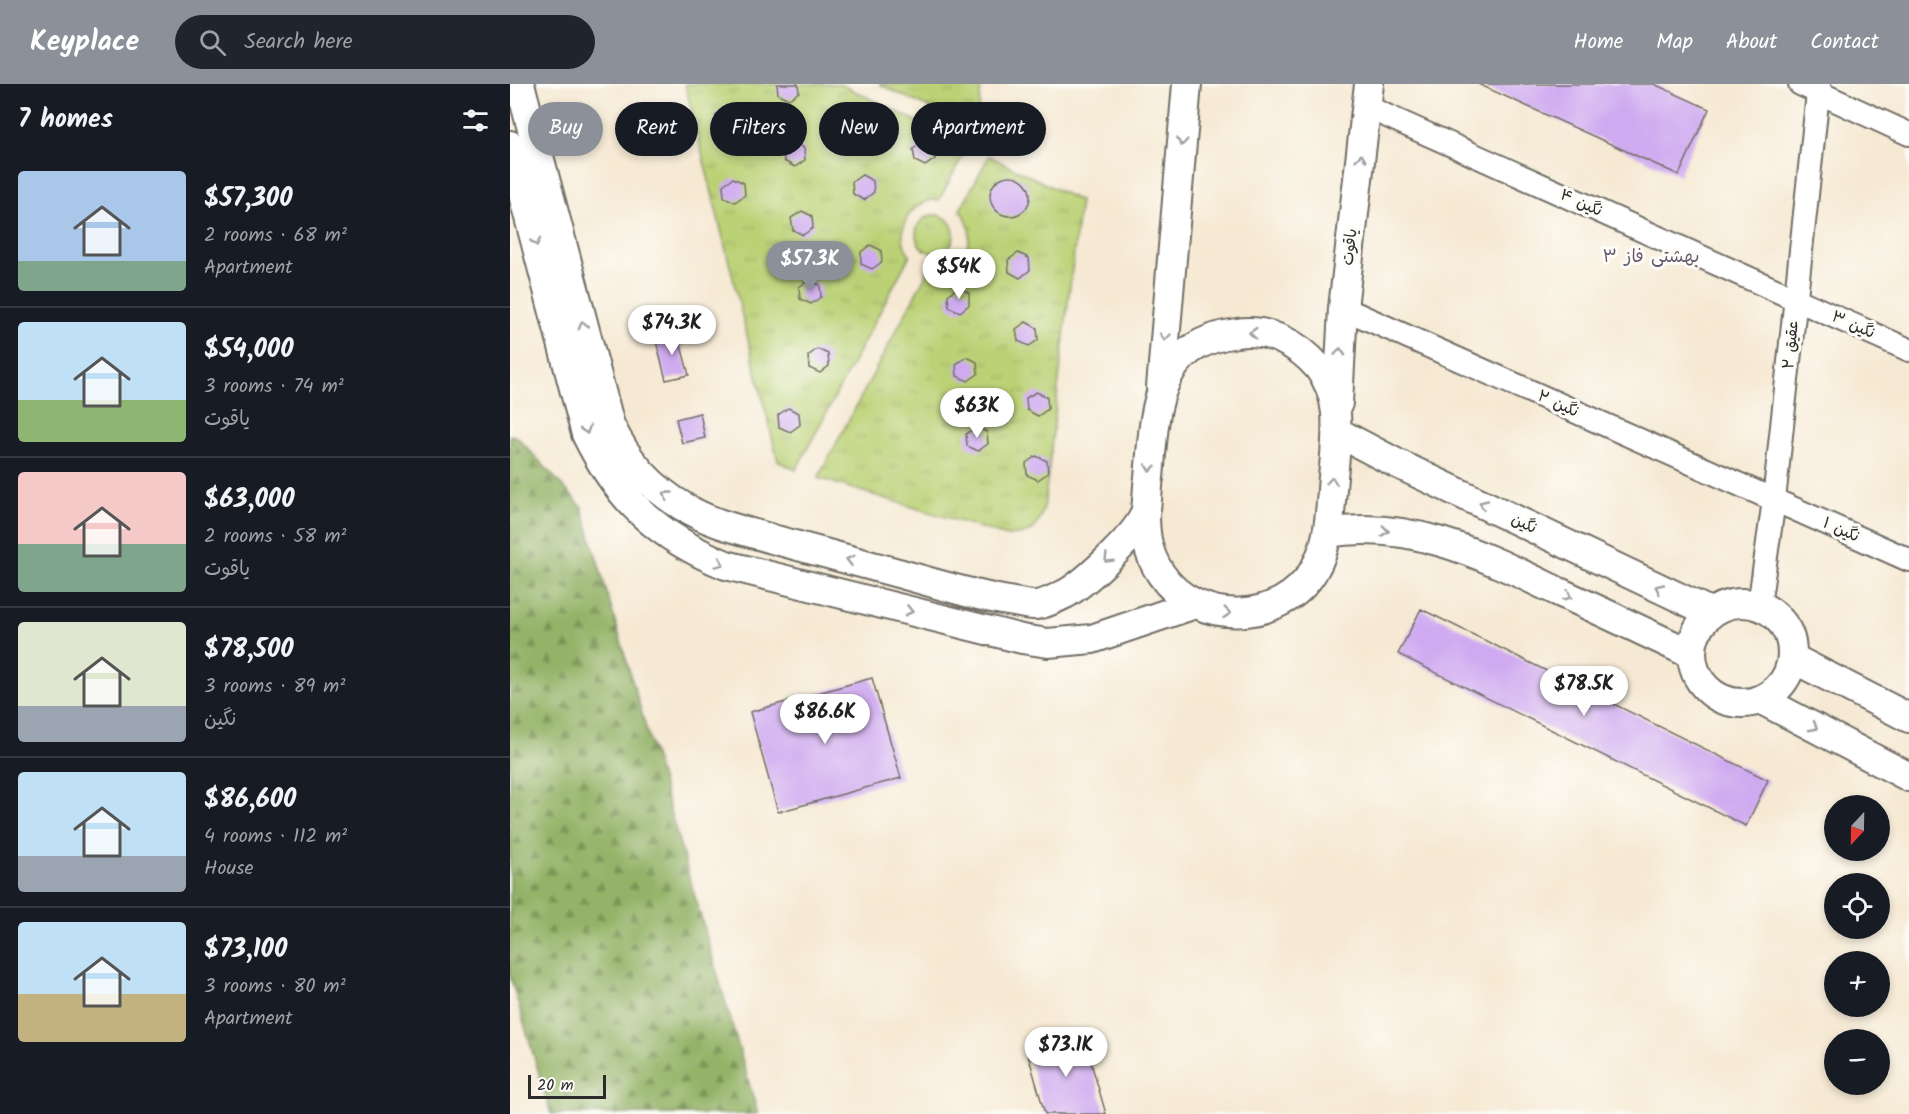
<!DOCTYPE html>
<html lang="en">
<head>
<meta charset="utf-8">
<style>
  body { margin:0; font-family:Kalam,"Playpen Sans Arabic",sans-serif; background:#20242c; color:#f1f3f6; height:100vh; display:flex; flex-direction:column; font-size:22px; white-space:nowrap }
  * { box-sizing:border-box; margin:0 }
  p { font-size:20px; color:#9ea1a6 }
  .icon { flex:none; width:33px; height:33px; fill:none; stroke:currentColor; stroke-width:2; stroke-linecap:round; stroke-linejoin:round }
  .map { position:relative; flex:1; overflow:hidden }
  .sheet { display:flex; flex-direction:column; background:#171b24; width:510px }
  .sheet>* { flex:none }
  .banner { position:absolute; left:18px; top:18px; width:570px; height:54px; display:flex; gap:12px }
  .needle { width:39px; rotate:202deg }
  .fabs { position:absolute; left:1314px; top:711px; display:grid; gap:12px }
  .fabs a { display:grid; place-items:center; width:66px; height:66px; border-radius:50%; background:#171b24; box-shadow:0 3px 9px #0003; font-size:30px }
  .scale { position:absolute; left:18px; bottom:15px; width:78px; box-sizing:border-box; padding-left:6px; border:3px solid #2b2b2b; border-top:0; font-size:16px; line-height:21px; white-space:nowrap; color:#2b2b2b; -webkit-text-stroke:4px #fdfcf7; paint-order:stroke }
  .price { position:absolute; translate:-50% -51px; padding:0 14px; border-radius:21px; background:#fff; color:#222; font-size:20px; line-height:39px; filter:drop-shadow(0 2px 3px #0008) }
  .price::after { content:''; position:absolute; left:50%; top:36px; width:18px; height:14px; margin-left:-9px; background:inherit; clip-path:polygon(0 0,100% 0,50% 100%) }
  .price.current { background:#8c9099; color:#fff }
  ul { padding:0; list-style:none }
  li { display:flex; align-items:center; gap:18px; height:150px; padding:0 18px }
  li+li { border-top:2px solid #363941 }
  li span { display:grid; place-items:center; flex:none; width:168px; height:120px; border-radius:6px; color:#555 }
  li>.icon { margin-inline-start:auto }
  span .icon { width:72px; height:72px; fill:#fffc; stroke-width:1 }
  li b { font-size:26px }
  h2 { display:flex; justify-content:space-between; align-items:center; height:72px; padding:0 18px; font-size:26px }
  .chip { padding:0 21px; border-radius:27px; background:#171b24; box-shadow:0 3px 9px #0003; font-size:21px; line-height:54px }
  .chip.current { background:#8c9099; color:#fff }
  header { display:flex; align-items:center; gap:36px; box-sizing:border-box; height:84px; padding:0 30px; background:#8c9099; color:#fff }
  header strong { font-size:28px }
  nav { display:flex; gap:33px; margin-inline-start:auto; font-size:21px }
  .search { width:420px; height:54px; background:#20242c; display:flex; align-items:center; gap:15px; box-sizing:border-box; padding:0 21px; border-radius:33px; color:#9ea1a6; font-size:22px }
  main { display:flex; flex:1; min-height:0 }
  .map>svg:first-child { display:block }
  .grass { fill:url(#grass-tufts); stroke:#737e50; stroke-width:1.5 }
  .forest { fill:url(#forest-firs); stroke:#606f49; stroke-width:1.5 }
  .building { fill:#cfaaf0 }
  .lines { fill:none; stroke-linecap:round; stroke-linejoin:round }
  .minor-casing { stroke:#726e66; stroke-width:26 }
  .tertiary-casing { stroke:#726e66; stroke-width:32 }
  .minor { stroke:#fff; stroke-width:22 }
  .tertiary { stroke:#fff; stroke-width:28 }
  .oneway { stroke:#a0a0a0 }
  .labels { text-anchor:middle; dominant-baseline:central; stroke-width:6; stroke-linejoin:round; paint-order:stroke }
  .street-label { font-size:16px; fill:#2b2b2b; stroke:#fdfcf7 }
  .neighbourhood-label { font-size:18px; fill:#645770; stroke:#fdfcf7 }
</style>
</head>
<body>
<header>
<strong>Keyplace</strong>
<div class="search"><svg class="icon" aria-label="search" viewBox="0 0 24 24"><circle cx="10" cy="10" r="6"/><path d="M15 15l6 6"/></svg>Search here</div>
<nav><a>Home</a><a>Map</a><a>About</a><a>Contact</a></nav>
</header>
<main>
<section class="sheet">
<h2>7 homes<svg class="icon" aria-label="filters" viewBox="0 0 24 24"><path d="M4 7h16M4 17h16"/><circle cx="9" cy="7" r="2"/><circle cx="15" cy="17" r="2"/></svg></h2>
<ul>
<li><span style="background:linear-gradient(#a9c7e8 75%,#7fa58c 0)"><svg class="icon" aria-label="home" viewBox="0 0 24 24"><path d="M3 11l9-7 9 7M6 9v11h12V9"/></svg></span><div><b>$57,300</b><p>2 rooms · 68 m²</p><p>Apartment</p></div></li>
<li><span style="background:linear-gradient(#bfe0f5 65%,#8fb573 0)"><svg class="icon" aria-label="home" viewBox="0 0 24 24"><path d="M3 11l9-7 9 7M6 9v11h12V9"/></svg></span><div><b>$54,000</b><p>3 rooms · 74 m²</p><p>یاقوت</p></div></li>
<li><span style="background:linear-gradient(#f6c9c9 60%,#7fa58c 0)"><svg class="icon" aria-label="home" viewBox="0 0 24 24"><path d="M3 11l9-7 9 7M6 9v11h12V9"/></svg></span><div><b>$63,000</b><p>2 rooms · 58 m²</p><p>یاقوت</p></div></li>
<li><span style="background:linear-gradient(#dfe7d0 70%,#9aa5b1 0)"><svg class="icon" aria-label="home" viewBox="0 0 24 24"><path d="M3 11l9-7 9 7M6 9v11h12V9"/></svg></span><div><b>$78,500</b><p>3 rooms · 89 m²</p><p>نگین</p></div></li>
<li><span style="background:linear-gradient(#bfe0f5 70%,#9aa5b1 0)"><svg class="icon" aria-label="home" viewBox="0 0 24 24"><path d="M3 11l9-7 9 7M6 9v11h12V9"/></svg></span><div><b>$86,600</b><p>4 rooms · 112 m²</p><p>House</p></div></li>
<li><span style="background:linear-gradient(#bfe0f5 60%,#c2b280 0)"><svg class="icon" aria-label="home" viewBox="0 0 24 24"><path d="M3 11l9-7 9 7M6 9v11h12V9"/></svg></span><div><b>$73,100</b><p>3 rooms · 80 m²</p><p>Apartment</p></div></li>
</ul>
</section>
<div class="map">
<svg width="1399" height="1030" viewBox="0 0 1399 1030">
  <defs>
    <pattern id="grass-tufts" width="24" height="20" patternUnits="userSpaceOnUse" patternTransform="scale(1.5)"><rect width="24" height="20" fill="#bbd176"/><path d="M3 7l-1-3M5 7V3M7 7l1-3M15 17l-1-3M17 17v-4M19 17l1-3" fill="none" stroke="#a1b466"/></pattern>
    <pattern id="forest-firs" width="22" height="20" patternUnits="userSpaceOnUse" patternTransform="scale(1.5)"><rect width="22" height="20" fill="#94b367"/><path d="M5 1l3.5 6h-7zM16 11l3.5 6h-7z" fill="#799255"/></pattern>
  </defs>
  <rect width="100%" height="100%" fill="#fdfcf7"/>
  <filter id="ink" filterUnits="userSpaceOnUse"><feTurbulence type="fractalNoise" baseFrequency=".0167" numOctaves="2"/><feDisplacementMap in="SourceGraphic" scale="12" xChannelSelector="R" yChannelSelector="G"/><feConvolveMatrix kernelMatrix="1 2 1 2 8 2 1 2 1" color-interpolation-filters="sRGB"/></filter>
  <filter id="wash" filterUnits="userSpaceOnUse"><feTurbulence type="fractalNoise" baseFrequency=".008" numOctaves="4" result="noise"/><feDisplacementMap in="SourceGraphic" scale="24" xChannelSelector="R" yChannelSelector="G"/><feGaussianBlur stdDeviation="1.35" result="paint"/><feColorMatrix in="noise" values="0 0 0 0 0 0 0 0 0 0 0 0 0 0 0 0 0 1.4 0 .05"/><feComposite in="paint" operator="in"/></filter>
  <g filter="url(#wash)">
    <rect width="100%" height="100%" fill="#f6e9d3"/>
    <!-- grass -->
    <path class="grass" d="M175 0H330L458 62 429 116C400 115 382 148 400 171L286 386 268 377Z
      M369 0H471L467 47Z
      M479 72 570 117 534 424C526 447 522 451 497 452L308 394 420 183C453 187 472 150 450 126Z
      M406 150a19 19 0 1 1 38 0a19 19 0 1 1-38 0Z"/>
    <!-- forest -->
    <path class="forest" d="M0 351 7 353 72 423 248 1030H41L0 892Z"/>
    <g id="blocks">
      <!-- building -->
      <path class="building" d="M267 0H288L289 8 279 15 268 10Z
        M968 0H1144L1199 25 1169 91Z
        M215 24 227 29 228 42 218 49 207 43 206 31Z
        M345 24 356 29 357 41 347 48 336 43 335 31Z
        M283 58 294 64 295 76 285 83 274 77 273 65Z
        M413 58 425 63V75L415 82 405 77 403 65Z
        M352 91 363 97 364 108 354 116 343 110 342 98Z
        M480 112a20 20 0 1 1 40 0a20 20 0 1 1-40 0Z
        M223 94 234 99 235 111 225 118 214 113 213 101Z
        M292 127 302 132 303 144 293 151 283 146 281 134Z
        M360 161 371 166 372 178 362 185 351 180V168Z
        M508 169 519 174 520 186 510 194 499 188 498 176Z
        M299 196 310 201 311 213 301 220 290 215 289 203Z
        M448 203 459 209V221L450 228 439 223 438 211Z
        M516 238 527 244 528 256 519 262 508 257 506 245Z
        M167 247 179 291 156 296 145 253Z
        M307 265 318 270 319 282 310 289 299 284 298 272Z
        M457 273 467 278 468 290 458 297 447 292 446 280Z
        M526 308 537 313 538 325 528 332 517 326 516 314Z
        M278 324 289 329 290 341 280 348 269 343 268 331Z
        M190 329 195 354 172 359 166 335Z
        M466 343 477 348 478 360 468 367 457 362 456 350Z
        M526 372 537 377 538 389 528 396 517 391 516 379Z
        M911 525 1258 696 1236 742 888 570Z
        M362 594 391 694 268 728 240 628Z
        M573 951 596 1030H535L517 967Z"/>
    </g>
  </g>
  <g filter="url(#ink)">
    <use href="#blocks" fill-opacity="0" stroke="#726e66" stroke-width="1.5"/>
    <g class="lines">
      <!-- minor casing -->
      <g class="minor-casing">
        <path id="minor" d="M1290 0 1399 50
          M857 23 1399 266
          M833 224 1399 476
          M1249 522 1264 416 1309 0"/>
      </g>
      <!-- tertiary casing -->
      <g class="tertiary-casing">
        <path id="tertiary" d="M10 0 100 341C116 375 141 404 174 423 201 440 236 447 266 456 307 467 348 478 388 489 427 500 465 512 504 518 511 519 518 521 525 521 534 521 549 513 557 509 577 497 628 450 635 429 638 419 637 404 639 394 645 327 644 260 727 249 758 244 788 260 808 283 832 312 827 348 824 383 820 417 822 456 804 486 772 541 686 543 651 490 638 471 635 452 635 430
          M0 61 76 350C108 416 148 453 216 481L512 555 538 559 582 555 685 520
          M651 303 677 0
          M828 319 833 224 859 0
          M827 348 886 379 1202 529
          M817 449C903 435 974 472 1049 508 1093 528 1137 549 1181 570
          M1182 569a50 50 0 1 1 100 0a50 50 0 1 1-100 0Z
          M1282 574 1399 634
          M1252 616 1399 693"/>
      </g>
      <!-- minor -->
      <use href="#minor" class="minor"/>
      <!-- tertiary -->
      <use href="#tertiary" class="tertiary"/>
    </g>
    <!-- one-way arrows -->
    <defs><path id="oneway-chevron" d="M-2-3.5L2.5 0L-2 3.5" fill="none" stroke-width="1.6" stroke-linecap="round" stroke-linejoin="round" transform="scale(1.5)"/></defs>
    <g class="oneway">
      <use href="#oneway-chevron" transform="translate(672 58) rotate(95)"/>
      <use href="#oneway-chevron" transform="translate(851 74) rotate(-83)"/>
      <use href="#oneway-chevron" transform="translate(26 158) rotate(75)"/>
      <use href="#oneway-chevron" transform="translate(73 241) rotate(-105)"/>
      <use href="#oneway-chevron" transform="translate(743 249) rotate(-176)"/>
      <use href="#oneway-chevron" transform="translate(655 253) rotate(95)"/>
      <use href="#oneway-chevron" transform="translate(830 268) rotate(-87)"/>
      <use href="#oneway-chevron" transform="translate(76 346) rotate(72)"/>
      <use href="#oneway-chevron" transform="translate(640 384) rotate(96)"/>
      <use href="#oneway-chevron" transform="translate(822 397) rotate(-84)"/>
      <use href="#oneway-chevron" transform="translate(157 411) rotate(-144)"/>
      <use href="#oneway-chevron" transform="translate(973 420) rotate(-155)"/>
      <use href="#oneway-chevron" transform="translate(875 447) rotate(7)"/>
      <use href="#oneway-chevron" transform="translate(598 475) rotate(135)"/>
      <use href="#oneway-chevron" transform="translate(340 476) rotate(-165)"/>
      <use href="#oneway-chevron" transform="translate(210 479) rotate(21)"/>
      <use href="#oneway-chevron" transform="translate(1149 504) rotate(-155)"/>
      <use href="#oneway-chevron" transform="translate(1058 512) rotate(25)"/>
      <use href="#oneway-chevron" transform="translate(399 527) rotate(14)"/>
      <use href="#oneway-chevron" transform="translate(717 529) rotate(6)"/>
      <use href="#oneway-chevron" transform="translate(1304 643) rotate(28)"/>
    </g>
  </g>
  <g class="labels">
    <!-- street labels -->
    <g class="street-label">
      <text transform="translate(1071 119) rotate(24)">نگین ۴</text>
      <text transform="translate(840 163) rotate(-83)">یاقوت</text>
      <text transform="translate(1343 241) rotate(24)">نگین ۳</text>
      <text transform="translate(1281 261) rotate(-84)">عقیق ۲</text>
      <text transform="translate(1048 320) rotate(24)">نگین ۲</text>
      <text transform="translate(1014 440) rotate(25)">نگین</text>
      <text transform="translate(1331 446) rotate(24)">نگین ۱</text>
    </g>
    <!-- neighbourhood labels -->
    <g class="neighbourhood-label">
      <text x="1141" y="173">بهشتی فاز ۳</text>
    </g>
  </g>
</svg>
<div class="fabs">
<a><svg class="needle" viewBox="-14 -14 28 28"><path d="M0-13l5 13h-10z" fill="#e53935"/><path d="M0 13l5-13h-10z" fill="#9ea1a6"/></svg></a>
<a><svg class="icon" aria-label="locate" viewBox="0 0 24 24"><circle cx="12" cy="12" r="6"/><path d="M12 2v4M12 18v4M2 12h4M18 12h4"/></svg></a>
<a>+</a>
<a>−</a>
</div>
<div class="scale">20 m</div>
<b class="price current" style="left:300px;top:208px">$57.3K</b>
<b class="price" style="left:449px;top:216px">$54K</b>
<b class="price" style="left:162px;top:272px">$74.3K</b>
<b class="price" style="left:467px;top:355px">$63K</b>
<b class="price" style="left:1074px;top:633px">$78.5K</b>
<b class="price" style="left:315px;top:661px">$86.6K</b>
<b class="price" style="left:556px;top:994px">$73.1K</b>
<div class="banner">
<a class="chip current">Buy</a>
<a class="chip">Rent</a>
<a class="chip">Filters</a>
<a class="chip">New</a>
<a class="chip">Apartment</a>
</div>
</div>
</main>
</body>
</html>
